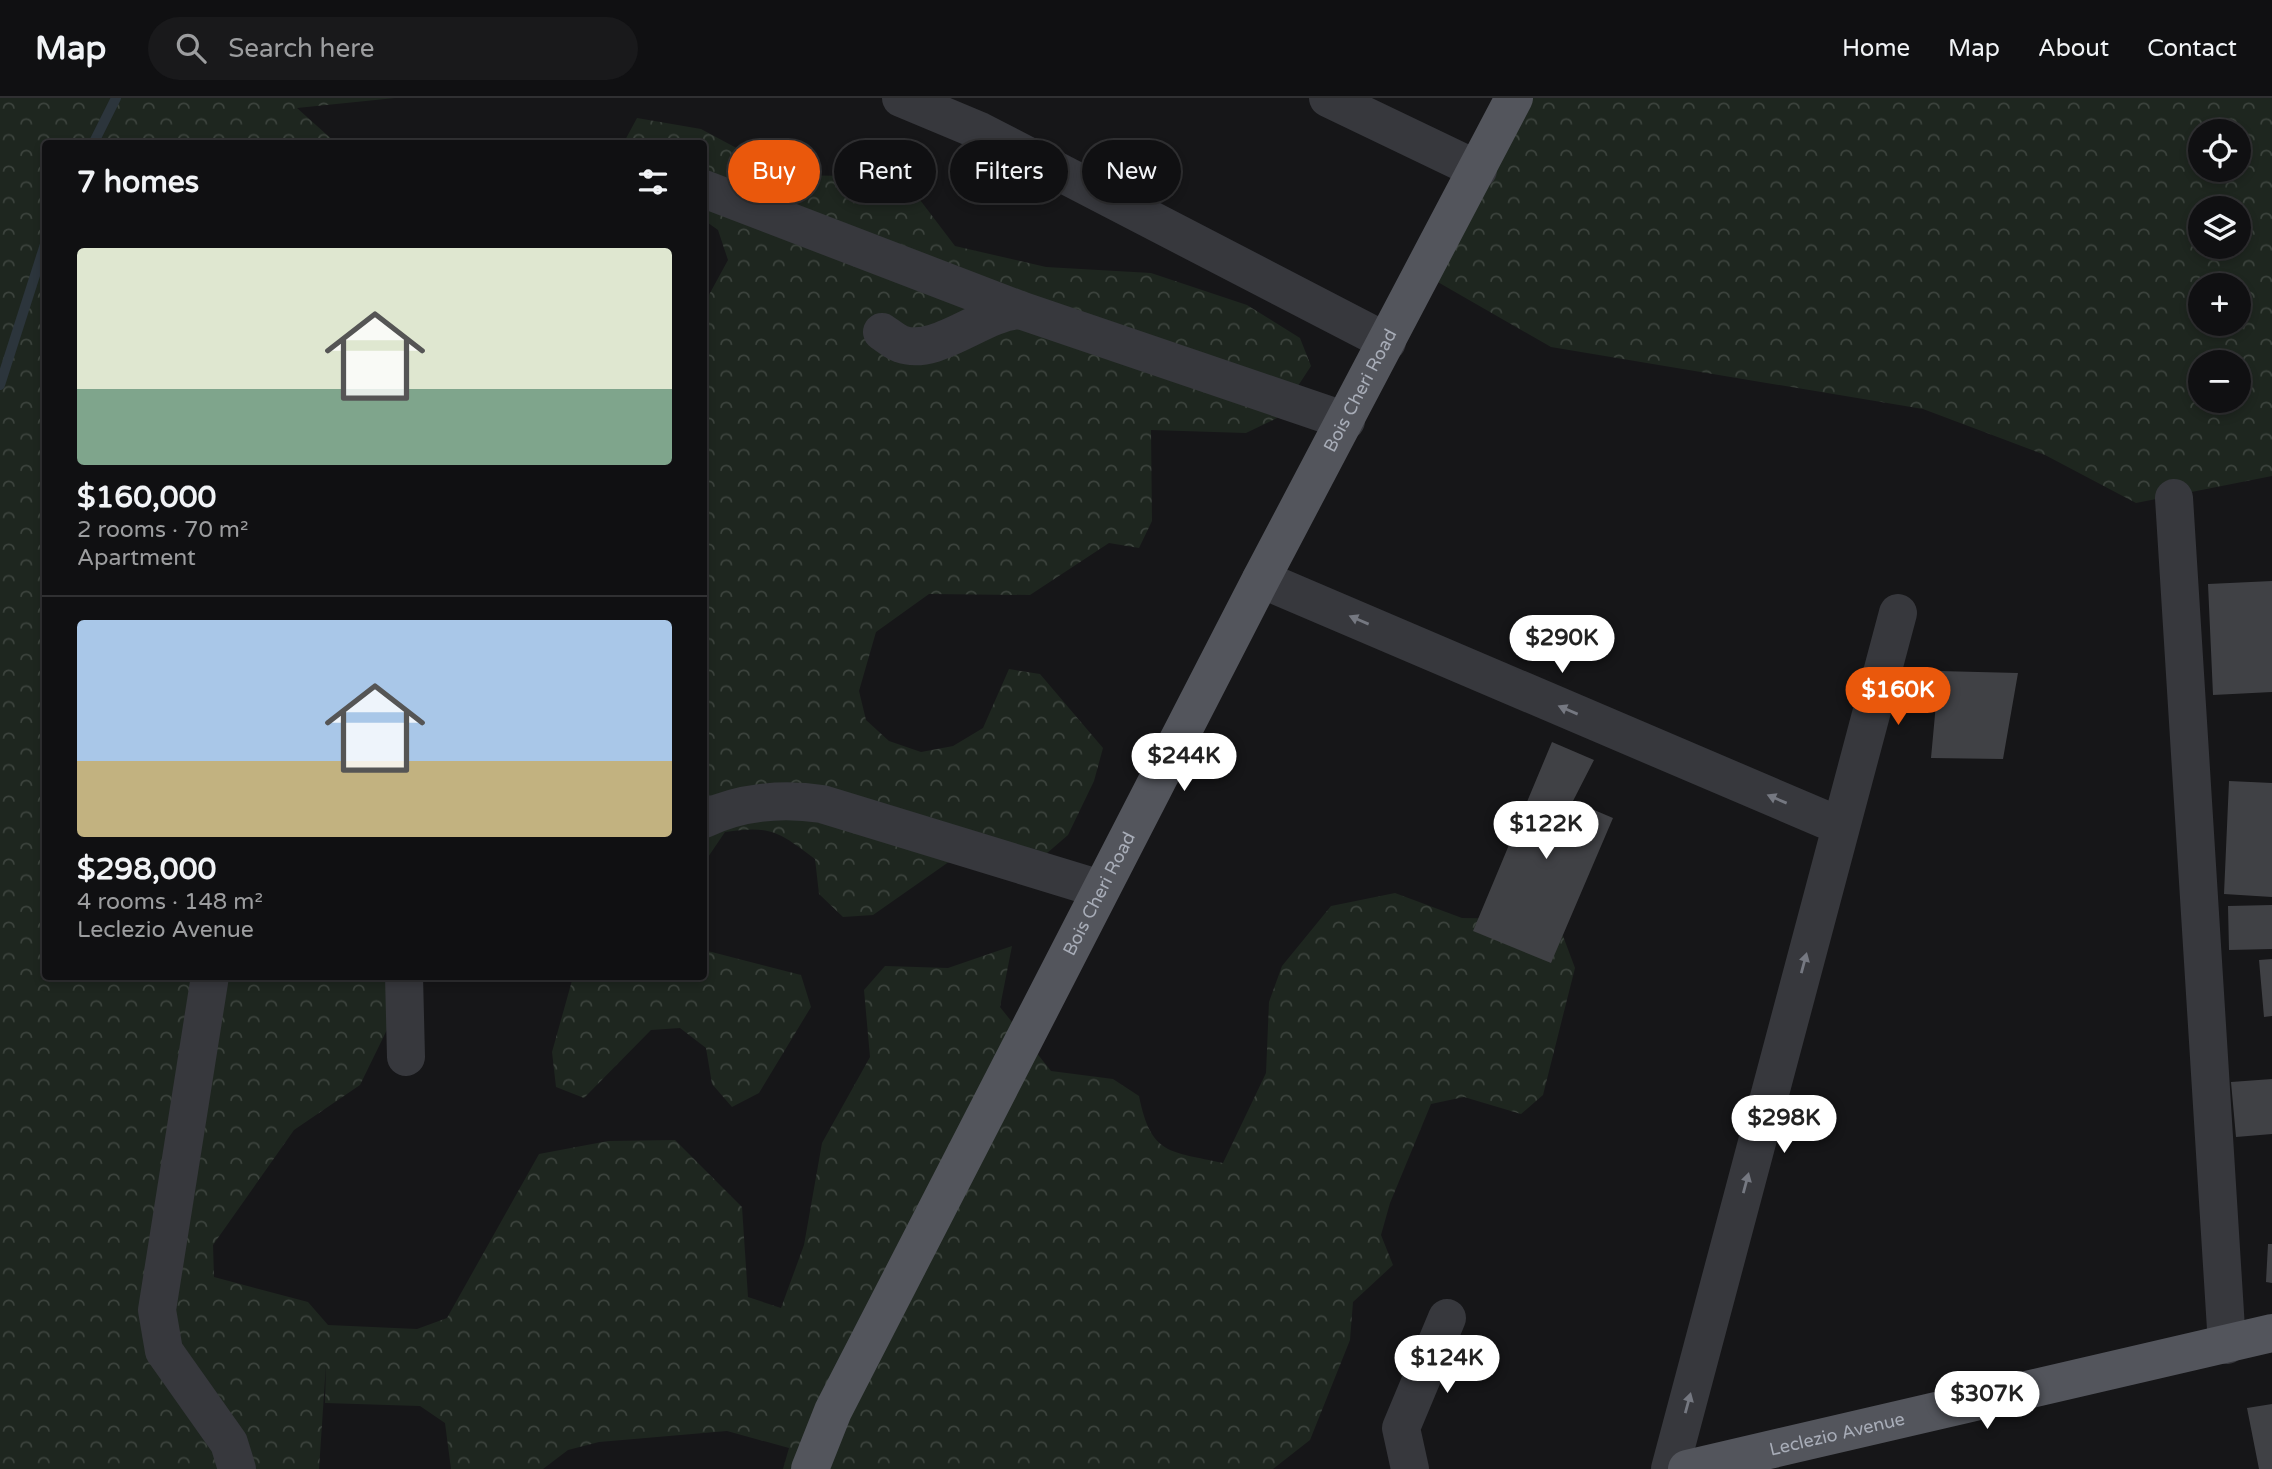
<!DOCTYPE html>
<html lang="en">
<head>
<meta charset="utf-8">
<style>
  body { margin:0; font-family:"Varela Round",sans-serif; background:#19191b; color:#f1f3f6; height:100vh; display:flex; flex-direction:column; font-size:26px; white-space:nowrap }
  * { box-sizing:border-box; margin:0 }
  p { font-size:23px; color:#9c9d9f }
  .icon { flex:none; width:38px; height:38px; fill:none; stroke:currentColor; stroke-width:2; stroke-linecap:round; stroke-linejoin:round }
  .map { position:relative; flex:1; overflow:hidden }
  .sheet { position:absolute; left:42px; top:42px; width:665px; height:840px; display:flex; flex-direction:column; background:#101012; border-radius:7px; box-shadow:0 4px 10px #0003,0 0 0 2px #303032 }
  .sheet>* { flex:none }
  .guide { position:absolute; left:728px; top:42px; width:665px; height:63px; display:flex; gap:14px }
  .controls { position:absolute; left:2188px; top:21px; display:grid; gap:14px }
  .controls a { display:grid; place-items:center; width:63px; height:63px; border-radius:50%; background:#101012; box-shadow:0 4px 10px #0003,0 0 0 2px #303032; font-size:35px }
  .price { position:absolute; translate:-50% -60px; padding:0 16px; border-radius:24px; background:#fff; color:#222; font-size:23px; line-height:46px; filter:drop-shadow(0 2px 4px #0008) }
  .price::after { content:''; position:absolute; left:50%; top:42px; width:21px; height:16px; margin-left:-10px; background:inherit; clip-path:polygon(0 0,100% 0,50% 100%) }
  .price.selected { background:#ea580c; color:#fff }
  ul { padding:0; list-style:none }
  li { display:grid; align-content:center; gap:14px; height:371px; padding:0 35px }
  li+li { border-top:2px solid #303032 }
  li span { display:grid; place-items:center; height:217px; border-radius:7px; color:#555 }
  li>.icon { margin-inline-start:auto }
  span .icon { width:126px; height:126px; fill:#fffc; stroke-width:1 }
  li b { font-size:30px }
  h2 { display:flex; justify-content:space-between; align-items:center; height:84px; padding:0 35px; font-size:30px }
  .tag { padding:0 24px; border-radius:32px; background:#101012; box-shadow:0 4px 10px #0003,0 0 0 2px #303032; font-size:24px; line-height:63px }
  .tag.selected { background:#ea580c; color:#fff }
  header { display:flex; align-items:center; gap:42px; box-sizing:border-box; height:98px; padding:0 35px; background:#101012; border-bottom:2px solid #303032 }
  header strong { font-size:33px }
  nav { display:flex; gap:38px; margin-inline-start:auto; font-size:24px }
  .search { width:490px; height:63px; background:#19191b; display:flex; align-items:center; gap:18px; box-sizing:border-box; padding:0 24px; border-radius:38px; color:#9c9d9f; font-size:26px }
  .map>svg:first-child { display:block }
  .forest { fill:url(#forest-crowns); fill-rule:evenodd }
  .lines { fill:none; stroke-linecap:round; stroke-linejoin:round }
  .stream { stroke:#2c353c; stroke-width:10 }
  .building { fill:#404145 }
  .minor { stroke:#37383d; stroke-width:38 }
  .major { stroke:#53555c; stroke-width:38 }
  .oneway { fill:#757881 }
  .labels { text-anchor:middle; dominant-baseline:central; stroke-width:6; stroke-linejoin:round; paint-order:stroke }
  .street-label { font-size:18px; fill:#a8adb8; stroke:#111113 }
</style>
</head>
<body>
<header>
<strong>Map</strong>
<div class="search"><svg class="icon" aria-label="search" viewBox="0 0 24 24"><circle cx="10" cy="10" r="6"/><path d="M15 15l6 6"/></svg>Search here</div>
<nav><a>Home</a><a>Map</a><a>About</a><a>Contact</a></nav>
</header>
<div class="map">
<svg width="2272" height="1371" viewBox="0 0 2272 1371">
  <defs>
    <pattern id="forest-crowns" width="20" height="18" patternUnits="userSpaceOnUse" patternTransform="scale(1.75)"><rect width="20" height="18" fill="#1e261f"/><path d="M2 6a3 3 0 1 1 6 0M12 15a3 3 0 1 1 6 0" fill="none" stroke="#3c433d"/></pattern>
  </defs>
  <rect width="100%" height="100%" fill="#161618"/>
  <!-- forest -->
  <path class="forest" d="M0 0H395L297 10 336 45 46 46V878L400 879 403 899 360 987 294 1032 213 1147 214 1179 308 1204 328 1227 417 1231 447 1220 539 1056 608 1043 675 1042 742 1109 748 1199 781 1210 804 1147 822 1045 870 959 864 892 885 868 948 870 1012 848 1000 909 1051 973 1113 981 1139 998C1151 1058 1170 1053 1223 1065L1266 975 1269 904 1282 868 1331 808 1395 795 1462 820 1534 821 1563 838 1575 870 1543 997 1521 1016 1464 999 1431 1006 1390 1105 1381 1137 1393 1167 1353 1204 1350 1242 1310 1342 1273 1371H783L789 1350 727 1333 599 1344 568 1352 543 1371H451L445 1325 420 1308 325 1305 326 1266 319 1371H0Z
    M1528 0H2272V378L2136 405 2045 357 1923 311 1551 249 1436 183ZM2200 33H2238V72H2200ZM2200 110H2238V149H2200ZM2200 187H2238V226H2200ZM2200 264H2238V303H2200Z
    M637 20 701 31 787 77 850 78 914 94 955 148 1046 169 1151 175 1247 207 1300 240 1311 268 1277 320 1246 335 1151 332 1152 423 1139 450 1109 445 1030 497 929 496 876 534 859 593 866 622 889 643 921 654 953 648 983 630 1009 571 1040 576 1103 650 1094 683 1068 737 1046 756 953 761 873 817 843 819 819 796 815 761C779 734 771 727 725 734L704 765V206L728 162 718 132 704 122V46H623Z
    M704 852 801 877 811 909 759 995 732 1009 712 986 706 950 680 930 651 932 584 1000 556 989 552 954 573 879 704 878Z"/>
  <g class="lines">
    <!-- stream -->
    <path class="stream" d="M93 46 116 0
      M0 287 46 143"/>
  </g>
  <!-- building -->
  <path class="building" d="M2272 483V594L2213 597 2208 486Z
    M1939 573 2018 575 2003 661 1931 660Z
    M1552 644 1594 662 1573 703 1613 720 1551 865 1473 833Z
    M2229 683 2272 685V799L2224 796Z
    M2272 807V851L2229 852 2228 808Z
    M2272 861V918L2264 919 2259 862Z
    M2272 981V1036L2236 1039 2231 984Z
    M2268 1146H2272V1185L2266 1184Z
    M2272 1306V1371H2259L2247 1310Z"/>
  <g class="lines">
    <!-- minor -->
    <path class="minor" d="M901 0 980 33 1387 244
      M1328 0 1478 72
      M704 91 1020 212 1346 323
      M882 234C888 238 895 244 901 246 937 259 982 214 1020 212
      M2174 400 2227 1247
      M1261 481 1840 728
      M704 721C740 704 782 700 822 706L1100 791
      M210 878 157 1212 164 1253 229 1345 237 1371
      M404 878 406 959
      M1410 1371 1401 1330 1447 1220
      M1670 1371 1898 515"/>
    <!-- major -->
    <g class="major">
      <path id="s1" d="M810 1371 833 1313 1261 481 1514 0"/>
      <path id="s2" d="M1687 1371 2272 1235"/>
    </g>
  </g>
  <!-- one-way arrows -->
  <defs><path id="oneway-solid" d="M-6-.8H1V-3.2L6.5 0L1 3.2V.8H-6Z" transform="scale(1.75)"/></defs>
  <g class="oneway">
    <use href="#oneway-solid" transform="translate(1359 522) rotate(-157)"/>
    <use href="#oneway-solid" transform="translate(1568 612) rotate(-157)"/>
    <use href="#oneway-solid" transform="translate(1777 701) rotate(-157)"/>
    <use href="#oneway-solid" transform="translate(1804 865) rotate(-75)"/>
    <use href="#oneway-solid" transform="translate(1746 1085) rotate(-75)"/>
    <use href="#oneway-solid" transform="translate(1688 1305) rotate(-75)"/>
  </g>
  <g class="labels">
    <!-- street labels -->
    <g class="street-label">
      <text stroke="none"><textPath href="#s1" startOffset="1211">Bois Cheri Road</textPath></text>
      <text stroke="none"><textPath href="#s1" startOffset="644">Bois Cheri Road</textPath></text>
      <text stroke="none"><textPath href="#s2" startOffset="154">Leclezio Avenue</textPath></text>
    </g>
  </g>
</svg>
<div class="controls">
<a><svg class="icon" aria-label="locate" viewBox="0 0 24 24"><circle cx="12" cy="12" r="6"/><path d="M12 2v4M12 18v4M2 12h4M18 12h4"/></svg></a>
<a><svg class="icon" aria-label="layers" viewBox="0 0 24 24"><path d="M12 4l9 5-9 5-9-5zM3 14l9 5 9-5"/></svg></a>
<a>+</a>
<a>−</a>
</div>
<b class="price" style="left:1562px;top:577px">$290K</b>
<b class="price selected" style="left:1898px;top:629px">$160K</b>
<b class="price" style="left:1184px;top:695px">$244K</b>
<b class="price" style="left:1546px;top:763px">$122K</b>
<b class="price" style="left:1784px;top:1057px">$298K</b>
<b class="price" style="left:1447px;top:1297px">$124K</b>
<b class="price" style="left:1987px;top:1333px">$307K</b>
<div class="guide">
<a class="tag selected">Buy</a>
<a class="tag">Rent</a>
<a class="tag">Filters</a>
<a class="tag">New</a>
</div>
<section class="sheet">
<h2>7 homes<svg class="icon" aria-label="filters" viewBox="0 0 24 24"><path d="M4 7h16M4 17h16"/><circle cx="9" cy="7" r="2"/><circle cx="15" cy="17" r="2"/></svg></h2>
<ul>
<li><span style="background:linear-gradient(#dfe7d0 65%,#7fa58c 0)"><svg class="icon" aria-label="home" viewBox="0 0 24 24"><path d="M3 11l9-7 9 7M6 9v11h12V9"/></svg></span><div><b>$160,000</b><p>2 rooms · 70 m²</p><p>Apartment</p></div></li>
<li><span style="background:linear-gradient(#a9c7e8 65%,#c2b280 0)"><svg class="icon" aria-label="home" viewBox="0 0 24 24"><path d="M3 11l9-7 9 7M6 9v11h12V9"/></svg></span><div><b>$298,000</b><p>4 rooms · 148 m²</p><p>Leclezio Avenue</p></div></li>
</ul>
</section>
</div>
</body>
</html>
